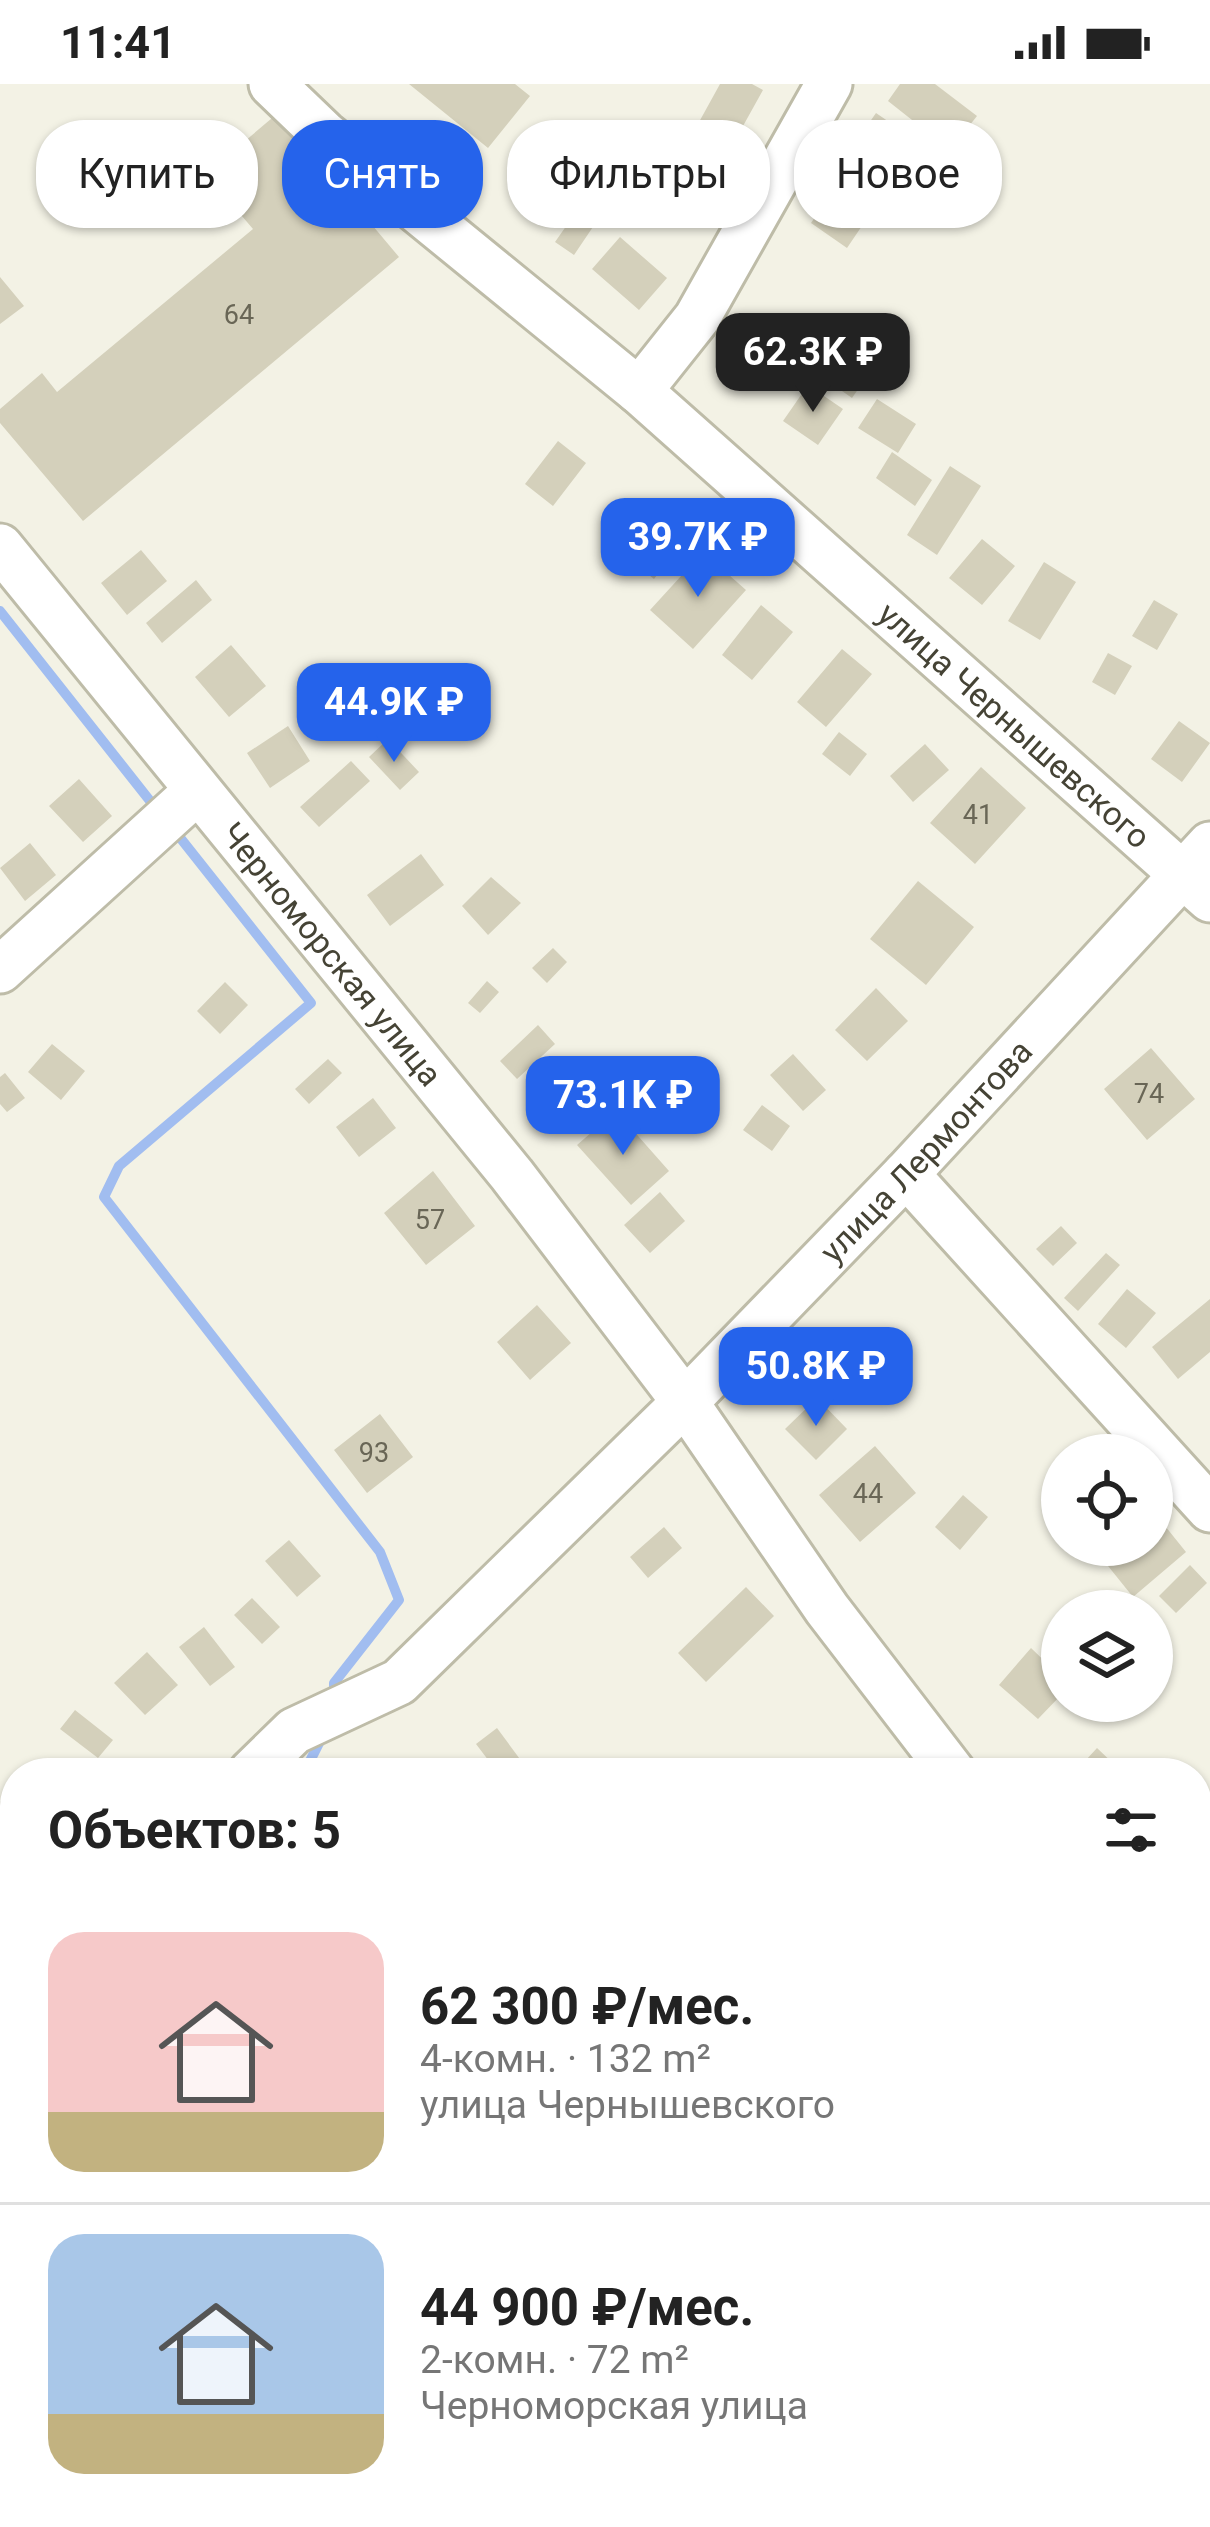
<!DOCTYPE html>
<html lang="ru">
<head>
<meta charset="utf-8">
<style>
  body { margin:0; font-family:Roboto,sans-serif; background:#f2f2f2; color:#222; height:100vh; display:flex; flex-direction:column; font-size:45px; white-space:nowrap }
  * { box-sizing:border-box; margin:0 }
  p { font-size:39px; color:#767676 }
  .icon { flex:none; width:66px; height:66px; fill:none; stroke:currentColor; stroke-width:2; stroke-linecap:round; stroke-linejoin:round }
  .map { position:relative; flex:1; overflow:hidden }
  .drawer { position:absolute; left:0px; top:1674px; width:1212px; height:771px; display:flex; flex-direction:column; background:#fff; border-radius:48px 48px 0 0; box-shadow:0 3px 9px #0004 }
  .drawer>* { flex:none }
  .banner { position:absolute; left:36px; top:36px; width:1140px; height:108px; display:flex; gap:24px }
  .tools { position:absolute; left:1041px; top:1350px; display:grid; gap:24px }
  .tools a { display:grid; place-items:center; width:132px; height:132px; border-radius:50%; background:#fff; box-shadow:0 3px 9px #0004; font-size:60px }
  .price { position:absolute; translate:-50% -102px; padding:0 27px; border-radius:24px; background:#2563eb; color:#fff; font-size:39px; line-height:78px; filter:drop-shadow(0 3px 6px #0008) }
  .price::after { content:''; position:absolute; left:50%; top:72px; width:36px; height:27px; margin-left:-18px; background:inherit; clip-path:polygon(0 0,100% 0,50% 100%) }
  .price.current { background:#222; color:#fff }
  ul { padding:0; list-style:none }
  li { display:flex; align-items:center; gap:36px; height:300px; padding:0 48px }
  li+li { border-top:3px solid #e0e0e0 }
  li span { display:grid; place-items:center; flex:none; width:336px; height:240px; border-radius:36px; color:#555 }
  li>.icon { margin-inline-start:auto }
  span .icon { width:144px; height:144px; fill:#fffc; stroke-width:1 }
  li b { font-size:51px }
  h2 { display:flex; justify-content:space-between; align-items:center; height:144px; padding:0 48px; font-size:51px }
  .chip { padding:0 42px; border-radius:48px; background:#fff; box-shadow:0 3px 9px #0004; font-size:42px; line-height:108px }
  .chip.current { background:#2563eb; color:#fff }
  .status { display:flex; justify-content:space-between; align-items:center; height:84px; padding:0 60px; background:#fff; direction:ltr }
  .status svg { height:33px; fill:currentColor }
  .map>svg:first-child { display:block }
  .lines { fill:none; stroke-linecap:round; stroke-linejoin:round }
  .stream { stroke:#a1bdf0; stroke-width:10 }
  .building { fill:#d4d0bb }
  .minor-casing { stroke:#bebca8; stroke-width:51 }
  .minor { stroke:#fff; stroke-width:45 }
  .labels { text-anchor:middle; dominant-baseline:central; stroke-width:9; stroke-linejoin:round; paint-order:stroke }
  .number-label { font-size:27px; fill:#696656 }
  .street-label { font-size:33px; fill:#454335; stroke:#fff }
</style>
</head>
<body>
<div class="status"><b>11:41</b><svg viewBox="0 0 49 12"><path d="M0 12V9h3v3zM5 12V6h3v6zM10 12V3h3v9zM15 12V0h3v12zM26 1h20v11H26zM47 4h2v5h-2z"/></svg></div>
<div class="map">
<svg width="1210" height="2443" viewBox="0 0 1210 2443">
  <rect width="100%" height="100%" fill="#f3f2e5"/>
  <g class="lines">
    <!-- stream -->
    <path class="stream" d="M0 527 158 727
      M174 746 311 919 119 1082 104 1113 380 1468 399 1516 334 1599V1618
      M297 1689 310 1677 323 1651
      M167 2430 176 2443"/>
  </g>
  <!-- building -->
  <path class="building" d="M409 0H515L530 12 488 64Z
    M720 0H752L763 6 723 78 688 58Z
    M900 0H935L977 32 950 66 888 17Z
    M278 29 399 173 83 437 0 339V325L42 289 57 308 253 145 206 90Z
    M876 29 930 66 907 99 853 62Z
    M832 108 868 133 847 164 811 139Z
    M583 118 601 131 574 171 555 158Z
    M620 153 667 194 639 226 592 185Z
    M0 193 24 222 0 240Z
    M828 264 868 291 852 314 812 286Z
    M808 301 843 325 818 361 783 337Z
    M877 315 916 340 898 369 858 344Z
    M558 357 586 379 553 422 525 400Z
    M892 368 932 396 915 422 876 394Z
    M950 382 981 402 937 471 907 451Z
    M644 429 682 459 654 495 616 465Z
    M982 455 1015 482 982 521 949 494Z
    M141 466 167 497 127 531 101 499Z
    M703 468 746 506 693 565 650 526Z
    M1044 478 1076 498 1040 556 1008 537Z
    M196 496 212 516 162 559 146 539Z
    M1154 516 1178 530 1157 566 1132 552Z
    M761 521 793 548 752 596 722 571Z
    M231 561 266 602 229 633 195 593Z
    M842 565 872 590 826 643 797 618Z
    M1108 569 1132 582 1115 611 1092 598Z
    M1179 637 1210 659 1182 698 1151 675Z
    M288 642 310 677 270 704 247 669Z
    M839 648 867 670 850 692 822 670Z
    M388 655 419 688 400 706 369 673Z
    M925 660 949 686 913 718 890 692Z
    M351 677 370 697 319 743 300 723Z
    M981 683 1026 724 975 780 930 739Z
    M79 695 112 732 83 758 49 722Z
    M30 759 56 791 25 817 0 784Z
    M421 770 444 801 390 842 367 811Z
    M491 793 521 819 488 851 462 822Z
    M918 797 974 843 926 901 870 855Z
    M553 864 567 878 547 899 532 884Z
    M487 897 499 908 480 929 468 919Z
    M225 898 248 921 220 950 197 927Z
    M876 904 908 937 867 977 835 946Z
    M538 941 555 960 517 995 500 977Z
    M52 960 85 987 61 1016 28 988Z
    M1151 964 1195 1015 1147 1056 1104 1005Z
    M793 970 826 1006 803 1027 770 991Z
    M328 975 342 989 309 1020 295 1005Z
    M5 989 25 1014 7 1028 0 1020V993Z
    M373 1014 396 1044 359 1073 336 1043Z
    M762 1021 790 1042 772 1067 743 1046Z
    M616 1027 669 1087 631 1121 577 1061Z
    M433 1087 475 1142 426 1181 384 1129Z
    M660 1108 685 1137 650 1169 624 1141Z
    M1061 1142 1077 1159 1053 1182 1036 1165Z
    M1106 1169 1120 1181 1078 1227 1064 1214Z
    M1127 1205 1156 1229 1126 1264 1098 1240Z
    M1210 1215V1268L1178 1295 1152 1263Z
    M537 1221 571 1259 530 1296 497 1258Z
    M848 1268 877 1290 858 1314 829 1291Z
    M817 1314 847 1345 816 1376 785 1345Z
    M380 1330 413 1373 367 1409 334 1366Z
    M875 1362 916 1409 860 1458 819 1411Z
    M963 1411 988 1433 960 1466 935 1443Z
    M1157 1432 1186 1468 1133 1513 1104 1477 1122 1461H1152V1436Z
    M664 1443 682 1464 648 1494 630 1473Z
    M289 1456 321 1492 297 1513 265 1477Z
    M1190 1481 1207 1499 1176 1529 1159 1512Z
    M746 1503 774 1532 706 1598 678 1569Z
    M252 1514 280 1543 262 1560 234 1531Z
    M204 1543 235 1583 210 1602 179 1563Z
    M1031 1564 1062 1594V1610L1038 1635 999 1601Z
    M147 1568 178 1601 145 1631 114 1599Z
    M75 1626 113 1656 98 1674 60 1645Z
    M497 1644 528 1686 524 1689H498L476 1660Z
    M1097 1664 1119 1685 1114 1689H1074Z
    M37 1677 51 1689H27Z
    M7 1707 15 1713V1745L0 1735V1718Z
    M1210 1826V1858L1197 1867V1835Z
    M0 2120 15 2140V2160L0 2171Z
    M220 2430H252L260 2438 255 2443H206Z
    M1135 2430H1183L1195 2443H1121Z"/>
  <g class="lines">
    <!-- minor casing -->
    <g class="minor-casing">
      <g id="minor">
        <path id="s1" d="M272 0 324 50 639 307 1210 815"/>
        <path d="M639 307 697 234 829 0"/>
        <path id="s2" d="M0 463 512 1091 685 1318 827 1525 953 1689"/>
        <path d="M0 886 197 707"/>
        <path d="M906 1090 1210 1425"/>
        <path id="s3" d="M251 1689 294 1647 399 1598 685 1318 906 1090 1210 761"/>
        <path d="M0 1939 15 1923"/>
        <path d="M1197 2004 1210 2021"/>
        <path d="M0 2316 15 2335"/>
        <path d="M89 2430 99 2443"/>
      </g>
    </g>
    <!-- minor -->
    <use href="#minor" class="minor"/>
  </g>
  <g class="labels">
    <!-- number labels -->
    <g class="number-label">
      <text x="239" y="231">64</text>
      <text x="978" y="731">41</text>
      <text x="1149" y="1010">74</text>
      <text x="430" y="1136">57</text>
      <text x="374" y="1369">93</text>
      <text x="868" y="1410">44</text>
    </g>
    <!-- street labels -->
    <g class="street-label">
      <text stroke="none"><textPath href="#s1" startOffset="981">улица Чернышевского</textPath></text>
      <text stroke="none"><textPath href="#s2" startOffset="525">Черноморская улица</textPath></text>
      <text stroke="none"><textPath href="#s3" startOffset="924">улица Лермонтова</textPath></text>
    </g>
  </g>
</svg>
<div class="tools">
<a><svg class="icon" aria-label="locate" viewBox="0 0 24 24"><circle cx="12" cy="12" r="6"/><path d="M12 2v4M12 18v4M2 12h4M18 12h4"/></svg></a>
<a><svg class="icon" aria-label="layers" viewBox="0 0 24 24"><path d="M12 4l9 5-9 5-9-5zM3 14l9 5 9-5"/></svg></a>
</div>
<b class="price current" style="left:813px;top:331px">62.3K ₽</b>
<b class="price" style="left:698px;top:516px">39.7K ₽</b>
<b class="price" style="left:394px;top:681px">44.9K ₽</b>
<b class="price" style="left:623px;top:1074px">73.1K ₽</b>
<b class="price" style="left:816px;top:1345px">50.8K ₽</b>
<div class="banner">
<a class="chip">Купить</a>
<a class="chip current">Снять</a>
<a class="chip">Фильтры</a>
<a class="chip">Новое</a>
</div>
<section class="drawer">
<h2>Объектов: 5<svg class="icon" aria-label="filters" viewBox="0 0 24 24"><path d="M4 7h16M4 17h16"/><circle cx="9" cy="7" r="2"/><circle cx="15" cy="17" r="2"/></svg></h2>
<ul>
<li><span style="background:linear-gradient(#f6c9c9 75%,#c2b280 0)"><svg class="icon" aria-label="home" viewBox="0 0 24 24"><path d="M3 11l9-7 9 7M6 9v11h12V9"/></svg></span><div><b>62 300 ₽/мес.</b><p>4-комн. · 132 m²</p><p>улица Чернышевского</p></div></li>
<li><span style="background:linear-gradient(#a9c7e8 75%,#c2b280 0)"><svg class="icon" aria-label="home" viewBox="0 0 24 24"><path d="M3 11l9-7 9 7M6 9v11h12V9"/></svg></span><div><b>44 900 ₽/мес.</b><p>2-комн. · 72 m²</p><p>Черноморская улица</p></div></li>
</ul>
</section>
</div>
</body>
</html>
